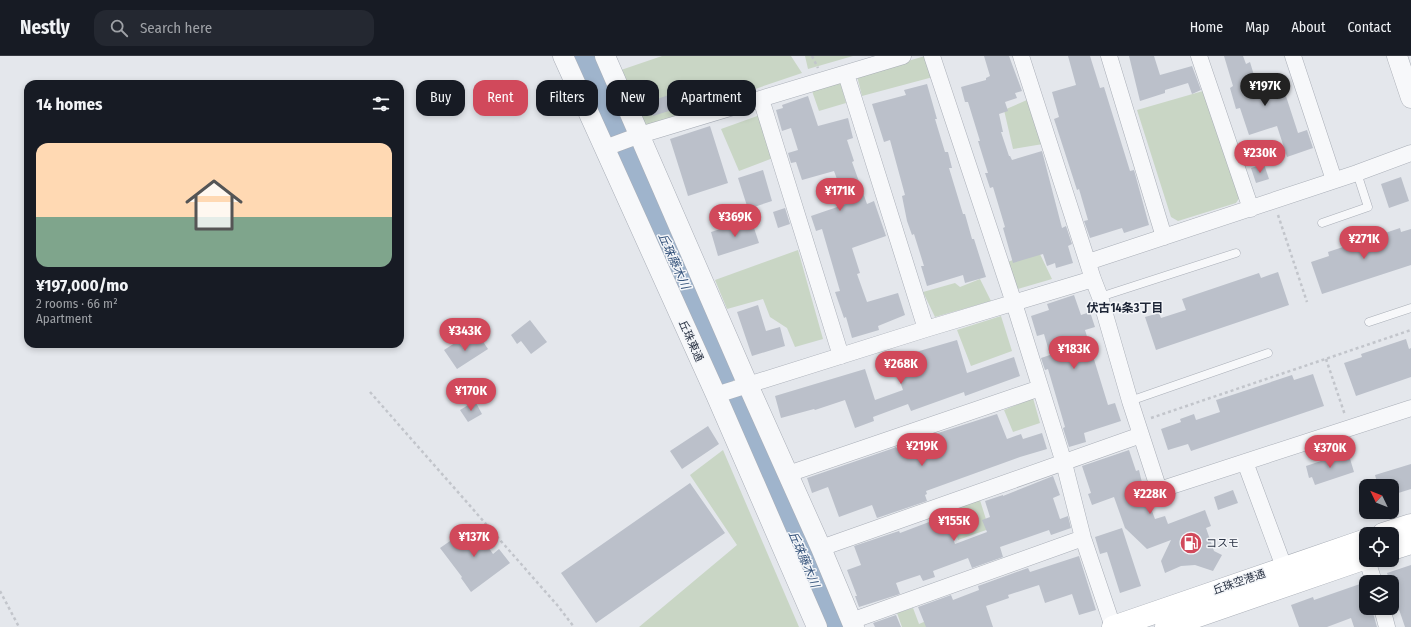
<!DOCTYPE html>
<html lang="en">
<head>
<meta charset="utf-8">
<style>
  body { margin:0; font-family:"Fira Sans Condensed","Noto Sans JP",sans-serif; background:#242831; color:#f1f3f6; height:100vh; display:flex; flex-direction:column; font-size:15px; white-space:nowrap }
  * { box-sizing:border-box; margin:0 }
  p { font-size:13px; color:#9ea1a6 }
  .icon { flex:none; width:22px; height:22px; fill:none; stroke:currentColor; stroke-width:2; stroke-linecap:round; stroke-linejoin:round }
  .map { position:relative; flex:1; overflow:hidden }
  .drawer { position:absolute; left:24px; top:24px; width:380px; height:268px; display:flex; flex-direction:column; background:#171b24; border-radius:12px; box-shadow:0 2px 6px #0003 }
  .drawer>* { flex:none }
  .banner { position:absolute; left:416px; top:24px; width:380px; height:36px; display:flex; gap:8px }
  .needle { width:26px; rotate:313deg }
  .fabs { position:absolute; left:1359px; top:423px; display:grid; gap:8px }
  .fabs a { display:grid; place-items:center; width:40px; height:40px; border-radius:8px; background:#171b24; box-shadow:0 2px 6px #0003; font-size:20px }
  .price { position:absolute; translate:-50% -34px; padding:0 9px; border-radius:14px; background:#d1495b; color:#fff; font-size:13px; line-height:26px; filter:drop-shadow(0 1px 2px #0008) }
  .price::after { content:''; position:absolute; left:50%; top:24px; width:12px; height:9px; margin-left:-6px; background:inherit; clip-path:polygon(0 0,100% 0,50% 100%) }
  .price.current { background:#222; color:#fff }
  ul { padding:0; list-style:none }
  li { display:grid; align-content:center; gap:8px; height:212px; padding:0 12px }
  li+li { border-top:1px solid #363941 }
  li span { display:grid; place-items:center; height:124px; border-radius:12px; color:#555 }
  li>.icon { margin-inline-start:auto }
  span .icon { width:72px; height:72px; fill:#fffc; stroke-width:1 }
  li b { font-size:17px }
  h2 { display:flex; justify-content:space-between; align-items:center; height:48px; padding:0 12px; font-size:17px }
  .pill { padding:0 14px; border-radius:12px; background:#171b24; box-shadow:0 2px 6px #0003; font-size:14px; line-height:36px }
  .pill.current { background:#d1495b; color:#fff }
  header { display:flex; align-items:center; gap:24px; box-sizing:border-box; height:56px; padding:0 20px; background:#171b24; border-bottom:1px solid #363941 }
  header strong { font-size:19px }
  nav { display:flex; gap:22px; margin-inline-start:auto; font-size:14px }
  .search { width:280px; height:36px; background:#242831; display:flex; align-items:center; gap:10px; box-sizing:border-box; padding:0 14px; border-radius:12px; color:#9ea1a6; font-size:15px }
  .map>svg:first-child { display:block }
  .green { fill:#c9d6c5 }
  .lines { fill:none; stroke-linecap:round; stroke-linejoin:round }
  .river { stroke:#9fb4cc; stroke-width:26 }
  .building { fill:#bbc0ca }
  .service-casing { stroke:#a9aeb7; stroke-width:9 }
  .minor-casing { stroke:#a9aeb7; stroke-width:17 }
  .tertiary-casing { stroke:#a9aeb7; stroke-width:21 }
  .secondary-casing { stroke:#a9aeb7; stroke-width:23 }
  .path { stroke:#c2c5cb; stroke-width:2.5; stroke-dasharray:3 3; stroke-linecap:butt }
  .service { stroke:#f7f8fa; stroke-width:8 }
  .minor { stroke:#f7f8fa; stroke-width:16 }
  .tertiary { stroke:#f7f8fa; stroke-width:20 }
  .secondary { stroke:#fff; stroke-width:22 }
  .labels { text-anchor:middle; dominant-baseline:central; stroke-width:3; stroke-linejoin:round; paint-order:stroke }
  .street-label { font-size:11px; fill:#2b3445; stroke:#f4f6f9 }
  .poi-label { font-size:11px; fill:#2b3445; stroke:#f4f6f9; text-anchor:start }
  .water-label { font-size:12px; font-style:italic; fill:#34527a; stroke:#f4f6f9 }
  .neighbourhood-label { font-size:12px; font-weight:bold; fill:#1d2536; stroke:#f4f6f9 }
</style>
</head>
<body>
<header>
<strong>Nestly</strong>
<div class="search"><svg class="icon" aria-label="search" viewBox="0 0 24 24"><circle cx="10" cy="10" r="6"/><path d="M15 15l6 6"/></svg>Search here</div>
<nav><a>Home</a><a>Map</a><a>About</a><a>Contact</a></nav>
</header>
<div class="map">
<svg width="1411" height="571" viewBox="0 0 1411 571">
  <rect width="100%" height="100%" fill="#e4e7ec"/>
  <!-- green -->
  <path class="green" d="M662 0H791L802 17 643 71 621 14Z
    M805 0H853L808 13Z
    M925 0 933 21 862 40 857 20Z
    M840 24 846 47 819 55 812 35Z
    M1203 35 1240 141 1236 147 1178 165 1171 161 1137 54Z
    M1027 44 1043 88 1013 93 1004 54Z
    M760 59 773 102 739 115 721 73Z
    M798 194 823 283 795 291 787 272 770 261 763 243 727 253 715 224Z
    M1038 194 1052 223 1014 234 1005 207Z
    M980 223 991 245 935 261 923 236 955 227 960 231Z
    M1001 260 1012 295 971 310 957 274Z
    M1033 342 1040 367 1013 376 1004 354Z
    M723 394 799 571H639L737 489 690 419Z
    M979 441 989 473 958 484 950 455Z
    M913 552 919 568 926 565 928 571H902L897 557Z"/>
  <g class="lines">
    <!-- river -->
    <path class="river" d="M583 0 615 71
      M625 94 723 317
      M737 348 833 570"/>
  </g>
  <!-- building -->
  <path class="building" d="M984 0H1009L1022 35 1015 37 1017 42 1005 46 1008 55 999 58 1003 76H1001L1009 100H1010L1012 104 1042 95 1062 172 1066 170 1072 188 1068 190 1073 207 1056 212 1055 207 1047 210 1043 198 1013 207 1003 172 1005 171 993 131 990 132 985 117H988L978 85H980L968 46H965L961 31 986 24V22L990 20Z
    M1068 0H1090L1100 32 1104 31 1130 115 1134 114 1149 169 1124 177 1122 172 1090 182 1084 165 1088 164 1079 133 1077 134 1054 63 1059 61 1052 36 1076 29Z
    M1129 0H1154L1160 19 1192 10 1201 34 1192 38 1188 27 1165 34V37L1140 45Z
    M1224 0H1243L1246 8 1250 6 1259 36 1282 28 1298 77 1307 74 1313 92 1287 101 1277 70 1249 79 1240 52 1236 53 1230 32 1233 30Z
    M711 25 716 40 653 60 648 46Z
    M927 28 937 63H935L945 96H948L952 112H949L963 158H965L972 183H974L986 221 965 227 963 219 927 230 921 210H924L914 178 912 179 907 165 902 140 905 139 890 84 884 86 872 48 906 39 904 34Z
    M808 40 818 70 848 62 853 82 847 84 854 105 852 106 867 148 874 145 886 180 852 192 860 217 857 218 867 246 898 237 905 259 878 270 879 274 852 282 846 261 844 262 835 236 840 235 822 173 816 175 811 160 846 148 834 115 802 124 796 106 791 107 788 97 798 94 791 72 782 75 776 54 783 52 782 49Z
    M710 70 728 127 688 140 670 83Z
    M1264 108 1269 123 1256 127 1251 112Z
    M763 114 772 145 748 153 738 122Z
    M1401 121 1409 145 1389 152 1381 128Z
    M785 152 790 168 778 172 773 156Z
    M751 163 759 187 718 200 711 176Z
    M1400 172 1401 176 1411 173V209L1322 238 1311 206 1329 200 1328 196Z
    M1278 216 1289 249 1156 294 1145 261 1159 257 1161 262 1186 254 1182 243 1259 217 1261 222Z
    M1074 239 1081 259 1090 256 1095 271 1085 274 1108 349 1115 347 1121 365 1084 377 1086 386 1069 391 1063 372 1065 371 1048 313 1045 314 1041 302 1050 299 1044 278 1037 280 1031 260 1049 254 1047 248Z
    M758 249 766 275 780 271 785 290 752 300 737 256Z
    M530 264 547 286 531 298 521 285 517 288 511 279Z
    M480 281 488 293 457 313 444 294 458 285 463 292Z
    M1406 283 1409 293 1411 292V321L1356 340 1344 307 1362 301 1361 298Z
    M957 284 967 317 1014 301 1020 320 965 340 964 336 911 355 908 348 873 361 874 365 855 372 845 344 815 354 814 353 781 362 775 340 865 313 875 344 903 334 891 300 908 295 909 298Z
    M1313 318 1324 350 1191 395 1188 388 1168 394 1161 373 1181 366 1180 363 1194 358 1196 364 1220 356 1216 344 1232 339 1292 319 1294 324Z
    M475 345 482 358 468 366 460 354Z
    M997 358 1007 383 1021 378 1023 383 1042 377 1047 393 1020 401 926 435 927 438 925 439 927 445 877 462 872 449 839 461 828 431 812 437 807 422 891 393 896 391 898 394 935 380V378Z
    M708 370 719 388 682 413 670 395Z
    M1129 394 1136 415 1139 414 1143 431 1155 463 1165 460 1168 468 1205 454 1211 470 1206 472 1214 495 1222 499 1213 515 1195 509 1181 510 1165 517 1161 505 1171 484 1147 493 1125 472 1114 441 1092 449 1088 438 1091 437 1082 410Z
    M1348 396 1354 416 1315 429 1312 421 1309 422 1306 410Z
    M1411 408V433L1392 439V430H1378L1375 419Z
    M1053 420 1060 439 1053 442 1060 463 1068 460 1071 472 1051 479 1049 474 1000 491 1003 501 972 512 968 502 933 515 935 521 923 525 920 519 896 527 900 538 859 551 855 540H857L847 514 861 509 854 490 899 475 900 477 945 460 955 488 987 476 982 464 990 461 985 445 1003 439V440Z
    M690 427 725 477 596 567 561 517Z
    M1233 434 1238 447 1218 454 1214 441Z
    M473 469 493 498 499 493 510 507 471 536 461 522 462 521 440 492Z
    M1122 472 1141 530 1120 537 1107 496 1100 498 1095 481Z
    M1079 500 1096 554 1079 559 1072 538 1045 547 1039 529 1008 539 1009 542 986 550 993 571H926L918 551 951 539 953 544 979 534 978 530 1028 512 1030 516Z
    M1411 509V571H1405L1392 533V526H1390L1387 517Z
    M1360 528 1366 544V552H1369L1371 558 1373 557 1377 571H1354L1351 562 1327 571H1299L1291 549 1313 541 1314 544Z
    M896 559 901 571H875L873 567Z"/>
  <g class="lines">
    <!-- service casing -->
    <g class="service-casing">
      <path id="service" d="M1322 167 1368 151 1357 117
        M1100 241 1236 197
        M1369 266 1411 252
        M1130 345 1268 297"/>
    </g>
    <!-- minor casing -->
    <g class="minor-casing">
      <path id="minor" d="M932 0 1014 247 1064 407 1083 482 1113 571
        M1021 0 1093 223 1100 241 1130 345 1159 434 1411 352
        M1109 0 1164 181
        M1199 0 1251 153
        M1293 0 1334 124
        M846 18 926 273
        M761 43 841 300
        M605 92 640 79 903 0
        M1088 206 1357 117 1411 97
        M716 339 926 273 1093 223
        M1245 406 1284 511
        M788 418 1040 332
        M821 492 1141 379
        M1367 504 1374 526
        M1382 552 1387 571
        M851 565 1083 482"/>
    </g>
    <!-- tertiary casing -->
    <g class="tertiary-casing">
      <path id="tertiary" d="M563 0 716 339 817 571
        M605 0 748 329 821 492 854 571
        M1397 0 1411 42"/>
    </g>
    <!-- secondary casing -->
    <g class="secondary-casing">
      <path id="secondary" d="M1383 478 1411 469
        M1392 493 1411 487
        M1113 571 1366 484
        M1166 571 1366 502"/>
    </g>
    <!-- path -->
    <path class="path" d="M812 0 818 12
      M1278 159 1307 246
      M1326 303 1345 359
      M370 336 558 550 574 571
      M1151 362 1411 274
      M0 535 19 571"/>
    <!-- service -->
    <use href="#service" class="service"/>
    <!-- minor -->
    <use href="#minor" class="minor"/>
    <!-- tertiary -->
    <use href="#tertiary" class="tertiary"/>
    <!-- secondary -->
    <use href="#secondary" class="secondary"/>
  </g>
  <!-- icons -->
  <defs>
    <g id="fuel-disc" transform="scale(1.15)"><circle r="9.5" fill="#d1495b" stroke="#f4f6f9"/><path d="M-5.5-6h7V0h2V4h1.3V-2.5L3-4.5l.8-.8L6-3V5H2.5V1h-1V6h-7ZM-4.2-4.7v3.2H.2V-4.7Z" fill="#fff"/></g>
  </defs>
  <g fill-rule="evenodd">
    <use href="#fuel-disc" x="1191" y="487"/>
  </g>
  <g class="labels">
    <!-- street labels -->
    <g class="street-label">
      <text transform="translate(691 285) rotate(66)">丘珠東通</text>
      <text transform="translate(1239 526) rotate(-19)">丘珠空港通</text>
    </g>
    <!-- poi labels -->
    <g class="poi-label">
      <text x="1206" y="487">コスモ</text>
    </g>
    <!-- water labels -->
    <g class="water-label">
      <text transform="translate(674 205) rotate(66)">丘珠藤木川</text>
      <text transform="translate(804 503) rotate(67)">丘珠藤木川</text>
    </g>
    <!-- neighbourhood labels -->
    <g class="neighbourhood-label">
      <text x="1125" y="252">伏古14条3丁目</text>
    </g>
  </g>
</svg>
<div class="fabs">
<a><svg class="needle" viewBox="-14 -14 28 28"><path d="M0-13l5 13h-10z" fill="#e53935"/><path d="M0 13l5-13h-10z" fill="#9ea1a6"/></svg></a>
<a><svg class="icon" aria-label="locate" viewBox="0 0 24 24"><circle cx="12" cy="12" r="6"/><path d="M12 2v4M12 18v4M2 12h4M18 12h4"/></svg></a>
<a><svg class="icon" aria-label="layers" viewBox="0 0 24 24"><path d="M12 4l9 5-9 5-9-5zM3 14l9 5 9-5"/></svg></a>
</div>
<b class="price current" style="left:1265px;top:51px">¥197K</b>
<b class="price" style="left:1260px;top:118px">¥230K</b>
<b class="price" style="left:840px;top:156px">¥171K</b>
<b class="price" style="left:735px;top:182px">¥369K</b>
<b class="price" style="left:1364px;top:204px">¥271K</b>
<b class="price" style="left:465px;top:296px">¥343K</b>
<b class="price" style="left:1074px;top:314px">¥183K</b>
<b class="price" style="left:901px;top:329px">¥268K</b>
<b class="price" style="left:471px;top:356px">¥170K</b>
<b class="price" style="left:922px;top:411px">¥219K</b>
<b class="price" style="left:1330px;top:413px">¥370K</b>
<b class="price" style="left:1150px;top:459px">¥228K</b>
<b class="price" style="left:954px;top:486px">¥155K</b>
<b class="price" style="left:474px;top:502px">¥137K</b>
<div class="banner">
<a class="pill">Buy</a>
<a class="pill current">Rent</a>
<a class="pill">Filters</a>
<a class="pill">New</a>
<a class="pill">Apartment</a>
</div>
<section class="drawer">
<h2>14 homes<svg class="icon" aria-label="filters" viewBox="0 0 24 24"><path d="M4 7h16M4 17h16"/><circle cx="9" cy="7" r="2"/><circle cx="15" cy="17" r="2"/></svg></h2>
<ul>
<li><span style="background:linear-gradient(#ffd9b3 60%,#7fa58c 0)"><svg class="icon" aria-label="home" viewBox="0 0 24 24"><path d="M3 11l9-7 9 7M6 9v11h12V9"/></svg></span><div><b>¥197,000/mo</b><p>2 rooms · 66 m²</p><p>Apartment</p></div></li>
</ul>
</section>
</div>
</body>
</html>
